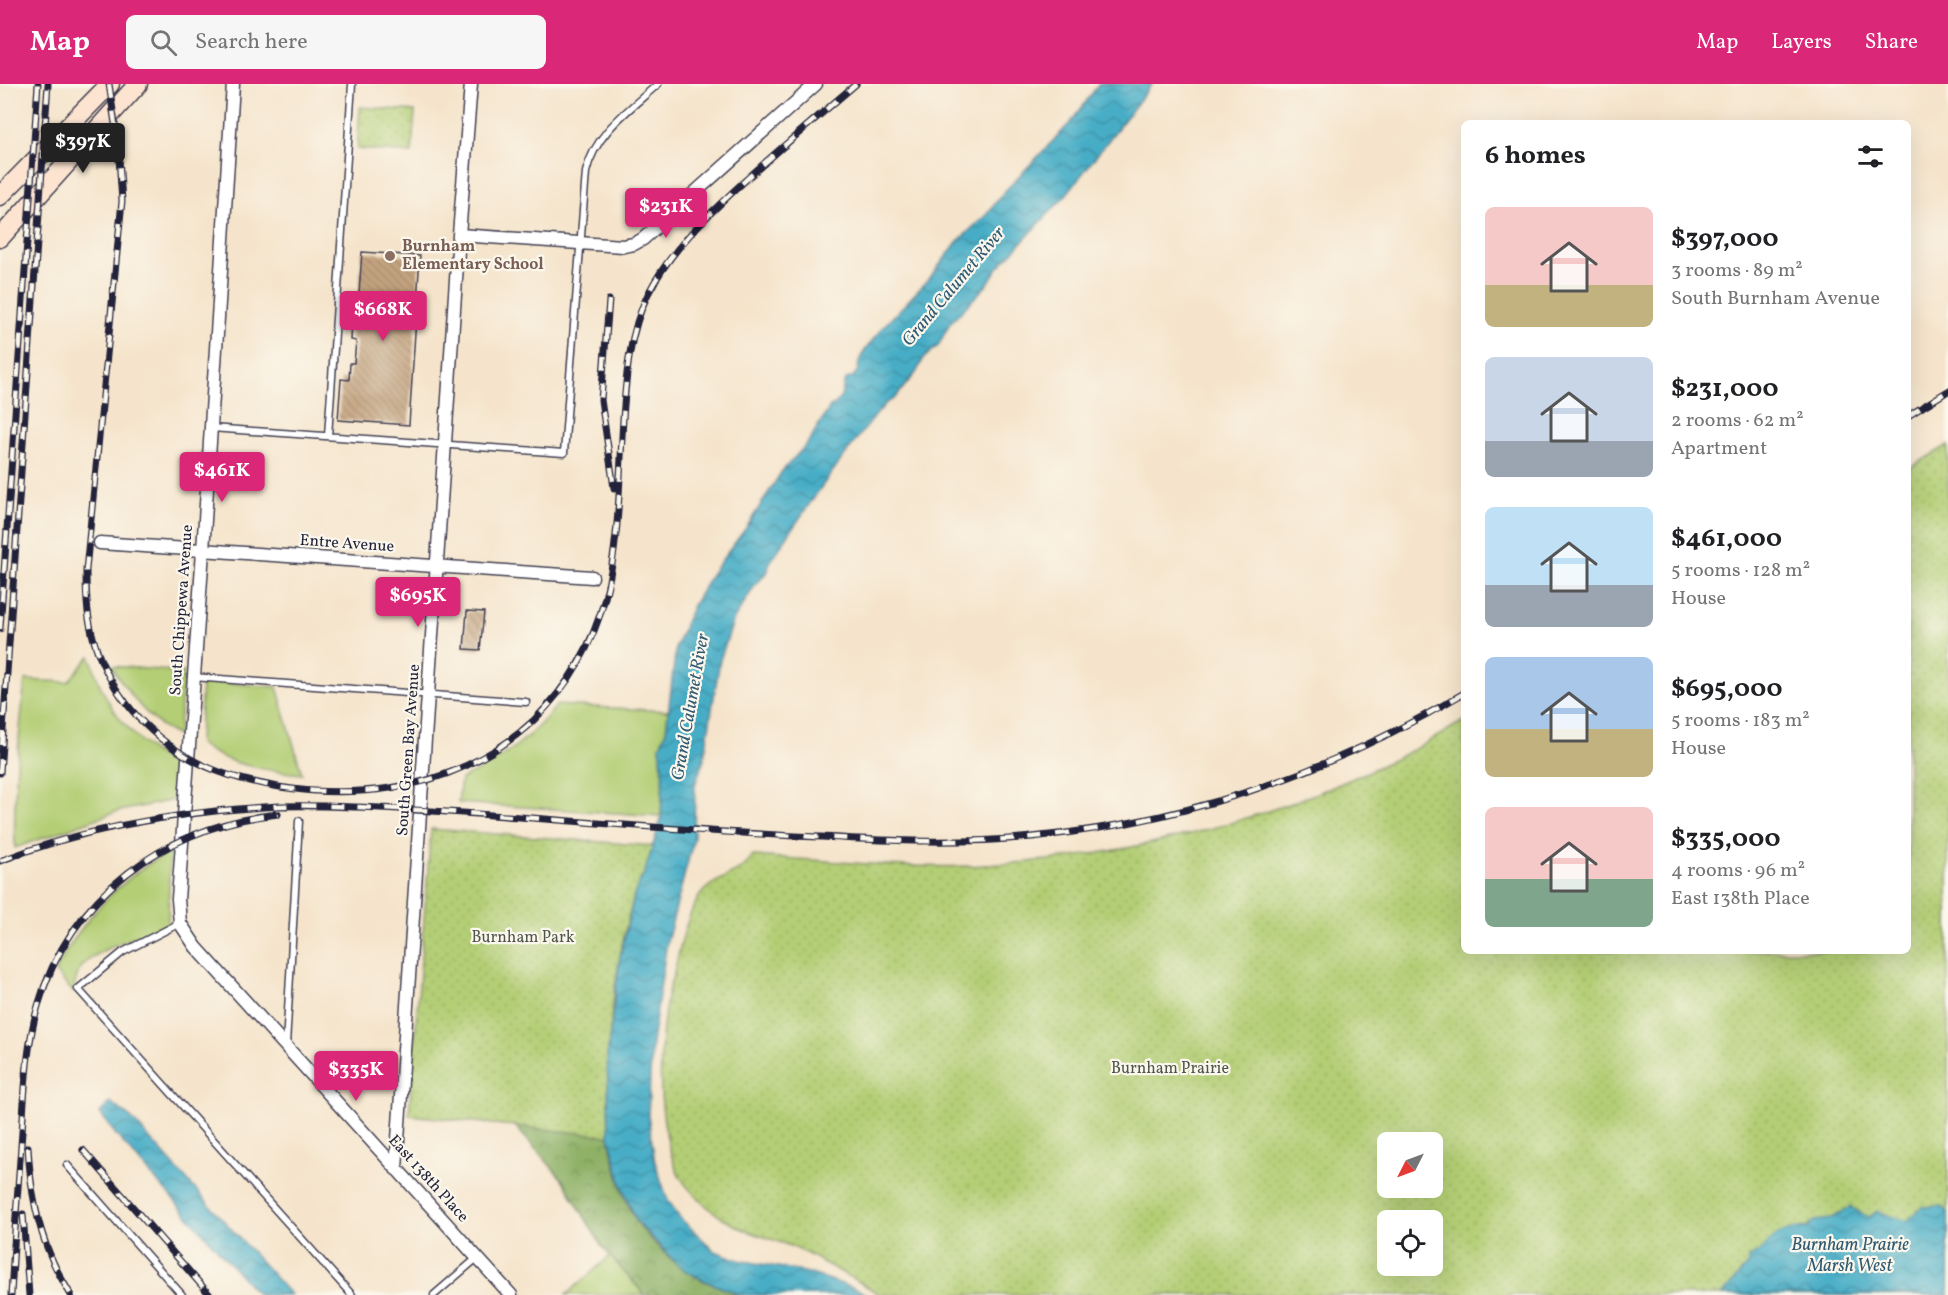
<!DOCTYPE html>
<html lang="en">
<head>
<meta charset="utf-8">
<style>
  body { margin:0; font-family:Vollkorn,serif; background:#f6f6f6; color:#202124; height:100vh; display:flex; flex-direction:column; font-size:22px; white-space:nowrap }
  * { box-sizing:border-box; margin:0 }
  p { font-size:20px; color:#757577 }
  .icon { flex:none; width:33px; height:33px; fill:none; stroke:currentColor; stroke-width:2; stroke-linecap:round; stroke-linejoin:round }
  .map { position:relative; flex:1; overflow:hidden }
  .sheet { position:absolute; left:1461px; top:36px; width:450px; height:834px; display:flex; flex-direction:column; background:#fff; border-radius:9px; box-shadow:0 6px 24px #0002 }
  .sheet>* { flex:none }
  .needle { width:39px; rotate:228deg }
  .controls { position:absolute; left:1377px; top:1048px; display:grid; gap:12px }
  .controls a { display:grid; place-items:center; width:66px; height:66px; border-radius:9px; background:#fff; box-shadow:0 6px 24px #0002; font-size:30px }
  .price { position:absolute; translate:-50% -51px; padding:0 14px; border-radius:6px; background:#db2777; color:#fff; font-size:20px; line-height:39px; filter:drop-shadow(0 2px 3px #0008) }
  .price::after { content:''; position:absolute; left:50%; top:36px; width:18px; height:14px; margin-left:-9px; background:inherit; clip-path:polygon(0 0,100% 0,50% 100%) }
  .price.active { background:#222; color:#fff }
  ul { padding:0; list-style:none }
  li { display:flex; align-items:center; gap:18px; height:150px; padding:0 24px }
  li span { display:grid; place-items:center; flex:none; width:168px; height:120px; border-radius:9px; color:#555 }
  li>.icon { margin-inline-start:auto }
  span .icon { width:72px; height:72px; fill:#fffc; stroke-width:1 }
  li b { font-size:26px }
  h2 { display:flex; justify-content:space-between; align-items:center; height:72px; padding:0 24px; font-size:26px }
  header { display:flex; align-items:center; gap:36px; box-sizing:border-box; height:84px; padding:0 30px; background:#db2777; color:#fff }
  header strong { font-size:28px }
  nav { display:flex; gap:33px; margin-inline-start:auto; font-size:21px }
  .search { width:420px; height:54px; background:#f6f6f6; display:flex; align-items:center; gap:15px; box-sizing:border-box; padding:0 21px; border-radius:9px; color:#757577; font-size:22px }
  .map>svg:first-child { display:block }
  .green { fill:#b3ce74; stroke:#6a7858; stroke-width:1.5 }
  .forest { fill:url(#forest-crowns); stroke:#586a50; stroke-width:1.5 }
  .park { fill:url(#park-dots); stroke:#6a7858; stroke-width:1.5; fill-rule:evenodd }
  .water { fill:url(#water-waves); stroke:#346880; stroke-width:1.5 }
  .building { fill:url(#building-back-hatch) }
  .lines { fill:none; stroke-linecap:round; stroke-linejoin:round }
  .lane-casing { stroke:#423f51; stroke-width:9 }
  .street-casing { stroke:#423f51; stroke-width:15 }
  .secondary-casing { stroke:#423f51; stroke-width:21 }
  .lane { stroke:#fff; stroke-width:6 }
  .street { stroke:#fff; stroke-width:12 }
  .secondary { stroke:#fde4d1; stroke-width:18 }
  .rail-casing { stroke:#22223b; stroke-width:7 }
  .rail { stroke:#fbf7ec; stroke-width:4.5; stroke-dasharray:14; stroke-linecap:butt }
  .education-dot { fill:#8d6e63; stroke:#fbf7ec; stroke-width:2 }
  .labels { text-anchor:middle; dominant-baseline:central; stroke-width:4.5; stroke-linejoin:round; paint-order:stroke }
  .education-label { font-size:16px; font-weight:bold; fill:#785e54; stroke:#fbf7ec; text-anchor:start }
  .street-label { font-size:16px; fill:#22223b; stroke:#fbf7ec }
  .park-label { font-size:16px; fill:#4e564c; stroke:#fbf7ec }
  .water-label { font-size:18px; font-style:italic; fill:#305a73; stroke:#fbf7ec }
</style>
</head>
<body>
<header>
<strong>Map</strong>
<div class="search"><svg class="icon" aria-label="search" viewBox="0 0 24 24"><circle cx="10" cy="10" r="6"/><path d="M15 15l6 6"/></svg>Search here</div>
<nav><a>Map</a><a>Layers</a><a>Share</a></nav>
</header>
<div class="map">
<svg width="1948" height="1211" viewBox="0 0 1948 1211">
  <defs>
    <pattern id="forest-crowns" width="20" height="18" patternUnits="userSpaceOnUse" patternTransform="scale(1.5)"><rect width="20" height="18" fill="#8eb166"/><path d="M2 6a3 3 0 1 1 6 0M12 15a3 3 0 1 1 6 0" fill="none" stroke="#749055"/></pattern>
    <pattern id="park-dots" width="8" height="8" patternUnits="userSpaceOnUse" patternTransform="scale(1.5)"><rect width="8" height="8" fill="#b3ce74"/><path d="M2 2h.1M6 6h.1" fill="none" stroke="#9ab165" stroke-width="1.8" stroke-linecap="round"/></pattern>
    <pattern id="water-waves" width="16" height="10" patternUnits="userSpaceOnUse" patternTransform="scale(1.5)"><rect width="16" height="10" fill="#46adc6"/><path d="M0 5q4-4 8 0t8 0" fill="none" stroke="#3a8ca2"/></pattern>
    <pattern id="building-back-hatch" width="6" height="6" patternUnits="userSpaceOnUse" patternTransform="scale(1.5)"><rect width="6" height="6" fill="#c5a480"/><path d="M-1 5l2 2M0 0l6 6M5-1l2 2" fill="none" stroke="#a0856a"/></pattern>
  </defs>
  <rect width="100%" height="100%" fill="#fbf7ec"/>
  <filter id="ink" filterUnits="userSpaceOnUse"><feTurbulence type="fractalNoise" baseFrequency=".0167" numOctaves="2"/><feDisplacementMap in="SourceGraphic" scale="12" xChannelSelector="R" yChannelSelector="G"/><feConvolveMatrix kernelMatrix="1 2 1 2 8 2 1 2 1" color-interpolation-filters="sRGB"/></filter>
  <filter id="wash" filterUnits="userSpaceOnUse"><feTurbulence type="fractalNoise" baseFrequency=".008" numOctaves="4" result="noise"/><feDisplacementMap in="SourceGraphic" scale="24" xChannelSelector="R" yChannelSelector="G"/><feGaussianBlur stdDeviation="1.35" result="paint"/><feColorMatrix in="noise" values="0 0 0 0 0 0 0 0 0 0 0 0 0 0 0 0 0 1.4 0 .05"/><feComposite in="paint" operator="in"/></filter>
  <g filter="url(#wash)">
    <rect width="100%" height="100%" fill="#f5e4cb"/>
    <!-- green -->
    <path class="green" d="M90 572C94 582 96 593 101 603 117 639 146 665 178 685L173 716 115 728 15 764C13 708 19 652 25 596L68 598Z
      M111 582 184 588 178 652C148 638 129 609 111 582Z
      M202 597 277 603 302 690C269 687 224 681 199 659Z
      M557 621 668 627 666 647 660 662 663 692 661 732 458 719 461 695C498 678 532 654 557 621Z
      M170 767 168 841C144 851 94 864 80 885 76 892 75 900 73 908L55 888C80 837 120 794 170 767Z
      M610 1172 645 1211H566Z"/>
    <!-- forest -->
    <path class="forest" d="M515 1042 609 1052C614 1079 621 1112 636 1136 645 1151 671 1176 685 1186 702 1198 722 1204 741 1211H645L603 1164 562 1095Z"/>
    <!-- park -->
    <path class="park" d="M360 23 415 27 412 69 357 65Z
      M1948 361V1211H881C857 1196 831 1183 806 1169 778 1154 745 1151 719 1132 704 1121 683 1102 676 1085 657 1034 658 973 666 920 667 908 672 896 675 885 680 862 686 836 697 816 712 790 740 795 752 772 824 776 897 785 969 782 1120 776 1270 738 1405 670 1425 660 1444 648 1464 637V867H1908V385ZM1388 1059H1432V1104H1388ZM1388 1137H1432V1182H1388Z
      M431 745 653 762C650 771 648 780 644 789 641 796 637 802 635 809 612 887 605 971 609 1052L409 1031Z"/>
    <!-- water -->
    <path class="water" d="M1099 0H1152L1066 111 996 186 987 201 950 239 938 262 924 274 916 289 894 315 886 319C843 370 805 425 769 480L768 487 754 503 734 535 720 576 704 675 695 701 694 754 667 858 652 959 648 1031 655 1078 667 1114 679 1133 715 1167 739 1176 805 1188 857 1205 868 1211H741L708 1198 686 1187 671 1174 636 1136 621 1099 609 1052 607 972 620 873 635 808 645 787 661 735 663 692 660 662 666 647 676 562 692 523 712 489 746 444 782 387 807 360 830 323 837 318 841 313 844 299 847 295 853 293 858 286 859 277 863 269 881 245 929 195 957 158 986 131 1003 109 1071 38Z
      M110 1018 131 1034 291 1211H258L116 1051 100 1029Z
      M1942 1122 1948 1129V1211H1722L1748 1180V1173C1760 1169 1763 1164 1771 1156 1779 1147 1796 1143 1807 1144L1814 1137 1831 1135 1850 1123 1869 1133 1877 1127 1907 1137 1922 1123Z"/>
    <g id="blocks">
      <!-- building -->
      <path class="building" d="M362 168 420 172 409 341 338 336 341 295 349 296 350 279H354L356 257 351 256 352 236 357 237Z
        M467 527 484 528 480 566 464 565Z"/>
    </g>
  </g>
  <g filter="url(#ink)">
    <use href="#blocks" fill-opacity="0" stroke="#423f51" stroke-width="1.5"/>
    <g class="lines">
      <!-- lane casing -->
      <g class="lane-casing">
        <path id="lane" d="M211 344 564 369 586 88C595 49 629 26 658 0
          M328 352 352 0
          M193 593 526 618
          M180 839 123 868 78 905 352 1211
          M286 961 299 737
          M67 1081 182 1211
          M434 1211 477 1174"/>
      </g>
      <!-- street casing -->
      <g class="street-casing">
        <path id="street" d="M233 0 203 467 178 815 180 839 196 863 511 1211
          M459 151 623 162 634 160 643 155 816 0
          M100 459 592 493
          M396 1085 459 151 471 0"/>
      </g>
      <!-- secondary casing -->
      <g class="secondary-casing">
        <path id="secondary" d="M0 112 110 0
          M0 154 138 0"/>
      </g>
      <!-- lane -->
      <use href="#lane" class="lane"/>
      <!-- street -->
      <use href="#street" class="street"/>
      <!-- secondary -->
      <use href="#secondary" class="secondary"/>
      <!-- rail casing -->
      <g class="rail-casing">
        <path id="rail" d="M109 0 118 60 122 117 86 486C86 504 86 522 90 540 99 590 133 637 175 665 230 704 324 714 390 704 442 697 495 673 534 636 623 549 616 449 623 335 626 292 629 249 648 210 672 163 711 128 749 93 784 61 820 31 856 0
          M609 216 601 316 614 404
          M1908 332 1948 307
          M0 545 38 0
          M0 689 48 0
          M0 777C89 742 185 727 280 722 305 721 330 722 355 723 410 725 465 729 520 733 621 741 721 749 821 753 891 757 962 760 1032 753 1186 738 1331 688 1464 609
          M28 1063C30 1100 36 1139 51 1173 56 1186 64 1199 71 1211
          M83 1066 210 1211
          M23 1130 29 1211
          M11 1211C14 1157 18 1102 22 1048 25 1006 26 963 38 922 70 811 166 742 278 730"/>
      </g>
      <!-- rail -->
      <use href="#rail" class="rail"/>
    </g>
  </g>
  <!-- markers -->
  <circle class="education-dot" cx="390" cy="172" r="6"/>
  <g class="labels">
    <!-- education labels -->
    <g class="education-label">
      <text x="402" y="163">Burnham<tspan x="402" dy="18">Elementary School</tspan></text>
    </g>
    <!-- street labels -->
    <g class="street-label">
      <text transform="translate(347 460) rotate(4)">Entre Avenue</text>
      <text transform="translate(182 526) rotate(-86)">South Chippewa Avenue</text>
      <text transform="translate(409 666) rotate(-86)">South Green Bay Avenue</text>
      <text transform="translate(428 1095) rotate(48)">East 138th Place</text>
    </g>
    <!-- park labels -->
    <g class="park-label">
      <text x="523" y="854">Burnham Park</text>
      <text x="1170" y="985">Burnham Prairie</text>
    </g>
    <!-- water labels -->
    <g class="water-label">
      <text transform="translate(954 203) rotate(-50)">Grand Calumet River</text>
      <text transform="translate(691 623) rotate(-80)">Grand Calumet River</text>
      <text x="1850" y="1161">Burnham Prairie<tspan x="1850" dy="21">Marsh West</tspan></text>
    </g>
  </g>
</svg>
<div class="controls">
<a><svg class="needle" viewBox="-14 -14 28 28"><path d="M0-13l5 13h-10z" fill="#e53935"/><path d="M0 13l5-13h-10z" fill="#757577"/></svg></a>
<a><svg class="icon" aria-label="locate" viewBox="0 0 24 24"><circle cx="12" cy="12" r="6"/><path d="M12 2v4M12 18v4M2 12h4M18 12h4"/></svg></a>
</div>
<b class="price active" style="left:83px;top:90px">$397K</b>
<b class="price" style="left:666px;top:155px">$231K</b>
<b class="price" style="left:383px;top:258px">$668K</b>
<b class="price" style="left:222px;top:419px">$461K</b>
<b class="price" style="left:418px;top:544px">$695K</b>
<b class="price" style="left:356px;top:1018px">$335K</b>
<section class="sheet">
<h2>6 homes<svg class="icon" aria-label="filters" viewBox="0 0 24 24"><path d="M4 7h16M4 17h16"/><circle cx="9" cy="7" r="2"/><circle cx="15" cy="17" r="2"/></svg></h2>
<ul>
<li><span style="background:linear-gradient(#f6c9c9 65%,#c2b280 0)"><svg class="icon" aria-label="home" viewBox="0 0 24 24"><path d="M3 11l9-7 9 7M6 9v11h12V9"/></svg></span><div><b>$397,000</b><p>3 rooms · 89 m²</p><p>South Burnham Avenue</p></div></li>
<li><span style="background:linear-gradient(#c9d6e8 70%,#9aa5b1 0)"><svg class="icon" aria-label="home" viewBox="0 0 24 24"><path d="M3 11l9-7 9 7M6 9v11h12V9"/></svg></span><div><b>$231,000</b><p>2 rooms · 62 m²</p><p>Apartment</p></div></li>
<li><span style="background:linear-gradient(#bfe0f5 65%,#9aa5b1 0)"><svg class="icon" aria-label="home" viewBox="0 0 24 24"><path d="M3 11l9-7 9 7M6 9v11h12V9"/></svg></span><div><b>$461,000</b><p>5 rooms · 128 m²</p><p>House</p></div></li>
<li><span style="background:linear-gradient(#a9c7e8 60%,#c2b280 0)"><svg class="icon" aria-label="home" viewBox="0 0 24 24"><path d="M3 11l9-7 9 7M6 9v11h12V9"/></svg></span><div><b>$695,000</b><p>5 rooms · 183 m²</p><p>House</p></div></li>
<li><span style="background:linear-gradient(#f6c9c9 60%,#7fa58c 0)"><svg class="icon" aria-label="home" viewBox="0 0 24 24"><path d="M3 11l9-7 9 7M6 9v11h12V9"/></svg></span><div><b>$335,000</b><p>4 rooms · 96 m²</p><p>East 138th Place</p></div></li>
</ul>
</section>
</div>
</body>
</html>
